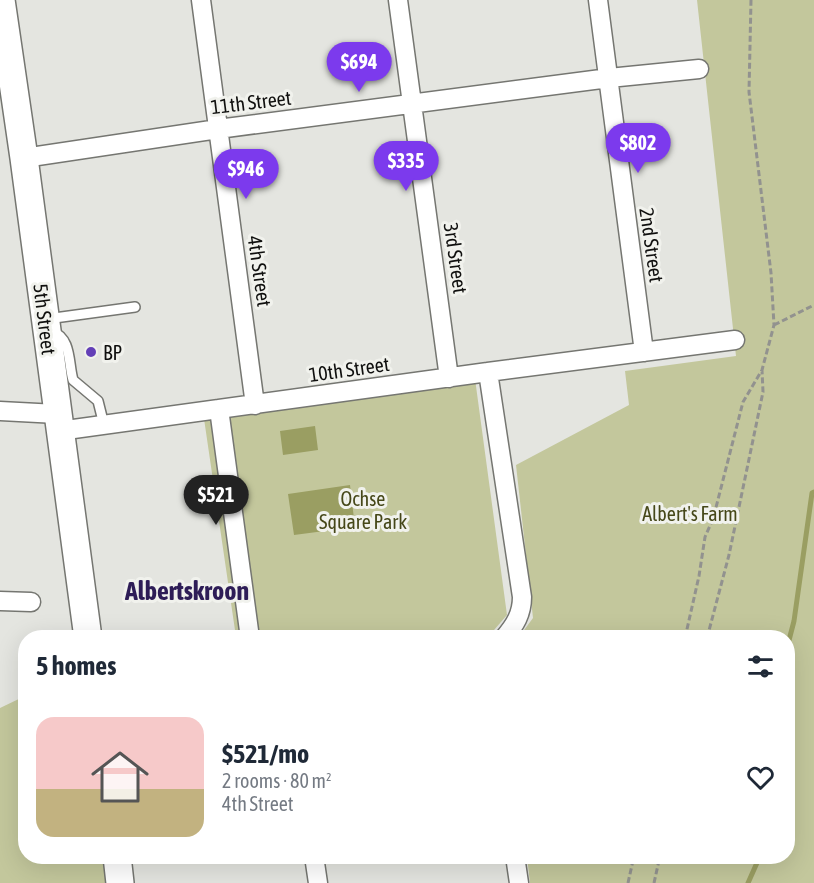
<!DOCTYPE html>
<html lang="en">
<head>
<meta charset="utf-8">
<style>
  body { margin:0; font-family:"Asap Condensed",sans-serif; background:#f2f2f3; color:#1f2937; height:100vh; display:flex; flex-direction:column; font-size:22px; white-space:nowrap }
  * { box-sizing:border-box; margin:0 }
  p { font-size:20px; color:#747a83 }
  .icon { flex:none; width:33px; height:33px; fill:none; stroke:currentColor; stroke-width:2; stroke-linecap:round; stroke-linejoin:round }
  .map { position:relative; flex:1; overflow:hidden }
  .sheet { position:absolute; left:18px; top:630px; width:777px; height:234px; display:flex; flex-direction:column; background:#fff; border-radius:24px; box-shadow:0 6px 24px #0002 }
  .sheet>* { flex:none }
  .price { position:absolute; translate:-50% -51px; padding:0 14px; border-radius:21px; background:#7c3aed; color:#fff; font-size:20px; line-height:39px; filter:drop-shadow(0 2px 3px #0008) }
  .price::after { content:''; position:absolute; left:50%; top:36px; width:18px; height:14px; margin-left:-9px; background:inherit; clip-path:polygon(0 0,100% 0,50% 100%) }
  .price.current { background:#222; color:#fff }
  ul { padding:0; list-style:none }
  li { display:flex; align-items:center; gap:18px; height:150px; padding:0 18px }
  li span { display:grid; place-items:center; flex:none; width:168px; height:120px; border-radius:18px; color:#555 }
  li>.icon { margin-inline-start:auto }
  span .icon { width:72px; height:72px; fill:#fffc; stroke-width:1 }
  li b { font-size:26px }
  h2 { display:flex; justify-content:space-between; align-items:center; height:72px; padding:0 18px; font-size:26px }
  .map>svg:first-child { display:block }
  .green { fill:#c3c79c }
  .water { fill:#9a9e62 }
  .lines { fill:none; stroke-linecap:round; stroke-linejoin:round }
  .stream { stroke:#9a9e62; stroke-width:5 }
  .service-casing { stroke:#757671; stroke-width:12 }
  .minor-casing { stroke:#757671; stroke-width:21 }
  .secondary-casing { stroke:#757671; stroke-width:30 }
  .path { stroke:#92928f; stroke-width:3; stroke-dasharray:6 3; stroke-linecap:butt }
  .service { stroke:#fff; stroke-width:9 }
  .minor { stroke:#fff; stroke-width:18 }
  .secondary { stroke:#fff; stroke-width:27 }
  .poi-dot { fill:#633fb7; stroke:#f1f2ed; stroke-width:2 }
  .labels { text-anchor:middle; dominant-baseline:central; stroke-width:6; stroke-linejoin:round; paint-order:stroke }
  .street-label { font-size:20px; fill:#10100f; stroke:#f1f2ed }
  .poi-label { font-size:20px; fill:#10100f; stroke:#f1f2ed; text-anchor:start }
  .park-label { font-size:20px; fill:#454718; stroke:#f1f2ed }
  .district-label { font-size:26px; font-weight:bold; fill:#2e1d57; stroke:#f1f2ed }
</style>
</head>
<body>
<div class="map">
<svg width="814" height="883" viewBox="0 0 814 883">
  <rect width="100%" height="100%" fill="#e4e5e0"/>
  <!-- green -->
  <path class="green" d="M697 0H814V883H530L527 857 788 856V638L519 637 533 618 516 465 629 405 625 371 736 356Z
    M473 364 507 615 488 637H236L202 405Z
    M25 696 26 856 103 857 106 883H0V708Z"/>
  <!-- water -->
  <path class="water" d="M315 426 318 450 283 455 280 431Z
    M350 485 355 527 294 535 288 494Z"/>
  <g class="lines">
    <!-- stream -->
    <path class="stream" d="M788 644 794 621 812 493 814 492
      M748 883 760 856"/>
    <!-- service casing -->
    <g class="service-casing">
      <path id="service" d="M47 319 135 307
        M52 331C72 339 68 363 73 380L98 401 104 425"/>
    </g>
    <!-- minor casing -->
    <g class="minor-casing">
      <path id="minor" d="M201 0 255 405
        M398 0 449 378
        M598 0 644 352
        M24 158 218 129 609 78 699 69
        M488 372 522 597C522 614 515 625 504 638
        M219 409 250 638
        M0 411 57 414
        M59 431 488 372 735 340
        M0 601 31 602
        M314 856 318 883
        M515 856 519 883"/>
    </g>
    <!-- secondary casing -->
    <g class="secondary-casing">
      <path id="secondary" d="M1 0 24 158 88 638
        M117 856 120 883"/>
    </g>
    <!-- path -->
    <path class="path" d="M774 325 814 305
      M685 638 699 576 705 537 713 519 743 402 762 370 774 325 771 273 749 92 751 0
      M707 638 729 555 763 392 762 370
      M628 883 634 856
      M654 883 660 856"/>
    <!-- service -->
    <use href="#service" class="service"/>
    <!-- minor -->
    <use href="#minor" class="minor"/>
    <!-- secondary -->
    <use href="#secondary" class="secondary"/>
  </g>
  <!-- markers -->
  <circle class="poi-dot" cx="91" cy="352" r="6"/>
  <g class="labels">
    <!-- street labels -->
    <g class="street-label">
      <text transform="translate(251 102) rotate(-7)">11th Street</text>
      <text transform="translate(652 245) rotate(82)">2nd Street</text>
      <text transform="translate(456 258) rotate(82)">3rd Street</text>
      <text transform="translate(260 271) rotate(82)">4th Street</text>
      <text transform="translate(45 319) rotate(83)">5th Street</text>
      <text transform="translate(349 369) rotate(-8)">10th Street</text>
    </g>
    <!-- poi labels -->
    <g class="poi-label">
      <text x="103" y="352">BP</text>
    </g>
    <!-- park labels -->
    <g class="park-label">
      <text x="363" y="498">Ochse<tspan x="363" dy="23">Square Park</tspan></text>
      <text x="690" y="513">Albert's Farm</text>
    </g>
    <!-- district labels -->
    <g class="district-label">
      <text x="187" y="591">Albertskroon</text>
    </g>
  </g>
</svg>
<b class="price" style="left:359px;top:93px">$694</b>
<b class="price" style="left:638px;top:174px">$802</b>
<b class="price" style="left:406px;top:192px">$335</b>
<b class="price" style="left:246px;top:200px">$946</b>
<b class="price current" style="left:216px;top:526px">$521</b>
<section class="sheet">
<h2>5 homes<svg class="icon" aria-label="filters" viewBox="0 0 24 24"><path d="M4 7h16M4 17h16"/><circle cx="9" cy="7" r="2"/><circle cx="15" cy="17" r="2"/></svg></h2>
<ul>
<li><span style="background:linear-gradient(#f6c9c9 60%,#c2b280 0)"><svg class="icon" aria-label="home" viewBox="0 0 24 24"><path d="M3 11l9-7 9 7M6 9v11h12V9"/></svg></span><div><b>$521/mo</b><p>2 rooms · 80 m²</p><p>4th Street</p></div><svg class="icon" aria-label="heart" viewBox="0 0 24 24"><path d="M12 20l-8-8c-3-5 5-10 8-4 3-6 11-1 8 4z"/></svg></li>
</ul>
</section>
</div>
</body>
</html>
